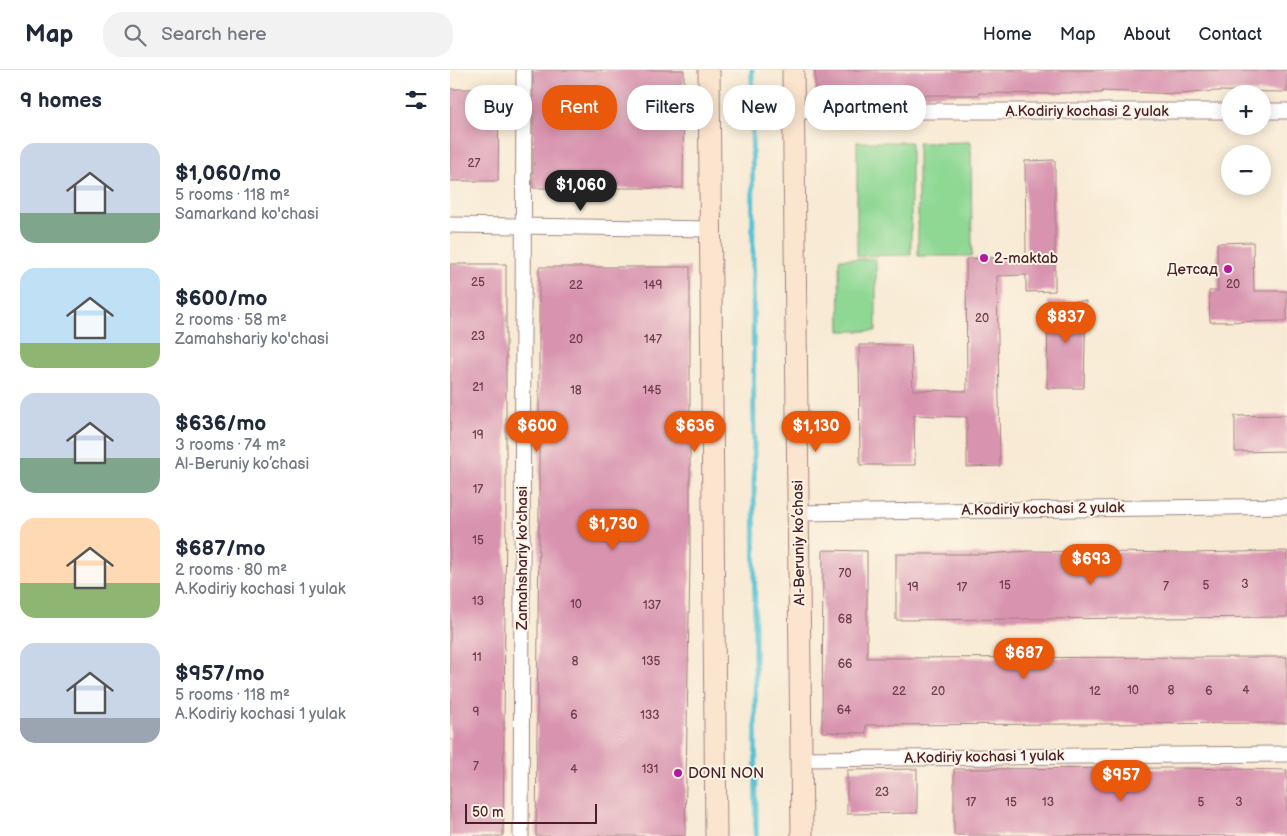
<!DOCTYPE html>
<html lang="en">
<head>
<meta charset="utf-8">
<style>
  body { margin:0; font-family:"Balsamiq Sans",sans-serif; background:#f2f2f3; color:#1f2937; height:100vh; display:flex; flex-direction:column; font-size:19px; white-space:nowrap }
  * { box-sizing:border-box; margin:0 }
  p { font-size:16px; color:#747a83 }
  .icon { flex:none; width:28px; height:28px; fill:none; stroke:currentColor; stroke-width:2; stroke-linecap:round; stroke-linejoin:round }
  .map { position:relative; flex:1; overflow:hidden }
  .side { display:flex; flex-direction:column; background:#fff; width:450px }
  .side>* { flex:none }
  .banner { position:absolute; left:15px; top:15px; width:475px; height:45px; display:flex; gap:10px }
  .tools { position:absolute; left:771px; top:15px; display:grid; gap:10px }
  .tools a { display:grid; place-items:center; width:50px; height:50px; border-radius:50%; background:#fff; box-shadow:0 2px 12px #0003; font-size:25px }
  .scale { position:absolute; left:15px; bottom:12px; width:132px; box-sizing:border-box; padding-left:5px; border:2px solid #4a1f2b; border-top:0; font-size:14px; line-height:18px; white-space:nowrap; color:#4a1f2b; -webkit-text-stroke:4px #fcf5e5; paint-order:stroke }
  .price { position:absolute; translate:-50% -42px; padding:0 11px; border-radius:18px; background:#ea580c; color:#fff; font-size:16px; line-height:32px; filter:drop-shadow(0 1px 2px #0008) }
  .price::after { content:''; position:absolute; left:50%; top:30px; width:15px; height:11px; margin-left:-8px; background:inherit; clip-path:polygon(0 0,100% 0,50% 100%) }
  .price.current { background:#222; color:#fff }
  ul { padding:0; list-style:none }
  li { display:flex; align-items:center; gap:15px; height:125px; padding:0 20px }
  li span { display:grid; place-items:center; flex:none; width:140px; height:100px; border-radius:15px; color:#555 }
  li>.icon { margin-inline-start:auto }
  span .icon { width:60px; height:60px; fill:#fffc; stroke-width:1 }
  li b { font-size:21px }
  h2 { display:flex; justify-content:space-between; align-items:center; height:60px; padding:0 20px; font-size:21px }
  .tag { padding:0 18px; border-radius:20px; background:#fff; box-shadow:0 2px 12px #0003; font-size:18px; line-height:45px }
  .tag.current { background:#ea580c; color:#fff }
  header { display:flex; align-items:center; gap:30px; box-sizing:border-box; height:70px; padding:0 25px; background:#fff; border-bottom:1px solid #e0e1e3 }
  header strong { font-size:24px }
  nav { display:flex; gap:28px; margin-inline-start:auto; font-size:18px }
  .search { width:350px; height:45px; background:#f2f2f3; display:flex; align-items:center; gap:12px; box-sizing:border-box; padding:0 18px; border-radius:20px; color:#747a83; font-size:19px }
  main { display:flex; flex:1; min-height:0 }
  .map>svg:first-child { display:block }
  .green { fill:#8fd894; stroke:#6c7c60 }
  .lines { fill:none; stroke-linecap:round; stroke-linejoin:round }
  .stream { stroke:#57c1d3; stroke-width:5 }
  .building { fill:#d893af }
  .street-casing { stroke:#a18480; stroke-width:17 }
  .secondary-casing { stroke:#a18480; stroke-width:23 }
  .street { stroke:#fff; stroke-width:15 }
  .secondary { stroke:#fce5cf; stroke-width:21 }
  .poi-dot { fill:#b5179e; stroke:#fcf5e5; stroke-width:2 }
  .labels { text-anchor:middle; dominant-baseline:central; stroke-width:4; stroke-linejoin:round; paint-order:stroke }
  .number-label { font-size:12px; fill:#6e3c4c }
  .street-label { font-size:15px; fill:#4a1f2b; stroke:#fcf5e5 }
  .poi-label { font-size:15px; fill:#4a1f2b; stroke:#fcf5e5; text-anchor:start }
</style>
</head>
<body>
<header>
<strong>Map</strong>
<div class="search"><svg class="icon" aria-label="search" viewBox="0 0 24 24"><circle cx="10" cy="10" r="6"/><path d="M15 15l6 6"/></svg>Search here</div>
<nav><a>Home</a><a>Map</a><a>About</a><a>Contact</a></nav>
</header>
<main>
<section class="side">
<h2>9 homes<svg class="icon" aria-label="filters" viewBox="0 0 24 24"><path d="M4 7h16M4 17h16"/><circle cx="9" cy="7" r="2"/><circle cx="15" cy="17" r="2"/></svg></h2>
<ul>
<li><span style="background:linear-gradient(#c9d6e8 70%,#7fa58c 0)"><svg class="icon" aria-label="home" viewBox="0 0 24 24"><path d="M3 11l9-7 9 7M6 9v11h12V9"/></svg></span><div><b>$1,060/mo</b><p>5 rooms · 118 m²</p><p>Samarkand ko'chasi</p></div></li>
<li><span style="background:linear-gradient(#bfe0f5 75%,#8fb573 0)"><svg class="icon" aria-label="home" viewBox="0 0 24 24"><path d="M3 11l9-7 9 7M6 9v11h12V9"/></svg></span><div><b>$600/mo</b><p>2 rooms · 58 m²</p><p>Zamahshariy ko'chasi</p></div></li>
<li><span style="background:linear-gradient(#c9d6e8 65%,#7fa58c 0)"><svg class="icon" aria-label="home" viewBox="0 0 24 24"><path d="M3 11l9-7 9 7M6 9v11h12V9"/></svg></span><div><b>$636/mo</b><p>3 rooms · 74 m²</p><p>Al-Beruniy ko’chasi</p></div></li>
<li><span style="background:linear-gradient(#ffd9b3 65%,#8fb573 0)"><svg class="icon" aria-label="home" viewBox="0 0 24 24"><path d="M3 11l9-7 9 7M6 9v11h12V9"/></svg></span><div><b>$687/mo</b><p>2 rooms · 80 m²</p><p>A.Kodiriy kochasi 1 yulak</p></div></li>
<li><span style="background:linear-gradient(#c9d6e8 75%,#9aa5b1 0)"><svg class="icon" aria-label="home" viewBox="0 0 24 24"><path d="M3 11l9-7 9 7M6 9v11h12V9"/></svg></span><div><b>$957/mo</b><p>5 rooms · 118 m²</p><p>A.Kodiriy kochasi 1 yulak</p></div></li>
</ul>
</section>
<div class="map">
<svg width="837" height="766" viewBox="0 0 837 766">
  <rect width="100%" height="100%" fill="#fcf5e5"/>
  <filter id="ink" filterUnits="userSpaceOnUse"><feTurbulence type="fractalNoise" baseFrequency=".02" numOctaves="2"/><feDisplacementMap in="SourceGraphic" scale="10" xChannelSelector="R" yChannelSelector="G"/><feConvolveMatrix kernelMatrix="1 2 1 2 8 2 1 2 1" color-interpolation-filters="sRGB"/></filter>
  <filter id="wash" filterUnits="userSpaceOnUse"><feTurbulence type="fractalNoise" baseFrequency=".0096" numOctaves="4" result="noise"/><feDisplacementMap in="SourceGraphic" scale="20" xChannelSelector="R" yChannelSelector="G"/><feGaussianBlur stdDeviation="1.12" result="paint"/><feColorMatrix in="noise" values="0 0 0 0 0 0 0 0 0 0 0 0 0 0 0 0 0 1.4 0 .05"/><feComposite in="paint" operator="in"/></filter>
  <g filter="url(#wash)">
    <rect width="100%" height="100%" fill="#f8ead4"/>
    <!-- green -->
    <path class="green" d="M407 72H461V185L407 186Z
      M521 72 522 186H468V73Z
      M389 189H426V261H390Z"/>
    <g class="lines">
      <!-- stream -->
      <path class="stream" d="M302 0 306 766"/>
    </g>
    <g id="blocks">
      <!-- building -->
      <path class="building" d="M83 0H234L233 118H83Z
        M365 0H837V22L767 21 729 24 652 21V23H609V24L529 23V25H365Z
        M0 19H49L48 111H0Z
        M605 90V221L576 222V205L547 206 550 396 517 397V347L464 345 465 395H410L409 275H461L463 320 517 321 516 189 576 186 575 91Z
        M803 172 804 221H837V251L760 252 759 221H768L767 173Z
        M0 194H56V437L53 766H0Z
        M89 197H240V492L235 766H86L89 455Z
        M598 231H636L634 318H597Z
        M837 345V381L785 382V346Z
        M373 480 417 481V588L837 587V653L416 655V663L372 662Z
        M578 481 738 483 837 481V547L446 550V484H537Z
        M731 698 837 700V766L504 765V699Z
        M467 699V743L397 744V700Z"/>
    </g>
  </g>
  <g filter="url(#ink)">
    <use href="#blocks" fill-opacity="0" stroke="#a18480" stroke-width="1"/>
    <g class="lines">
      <!-- street casing -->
      <g class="street-casing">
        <path id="street" d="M344 41H780
          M812 41H837
          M0 155 261 159
          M349 443 837 436
          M351 689 837 684
          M71 766 74 0"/>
      </g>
      <!-- secondary casing -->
      <g class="secondary-casing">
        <path id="secondary" d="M259 0 266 766
          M343 0 352 766"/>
      </g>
      <!-- street -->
      <use href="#street" class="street"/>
      <!-- secondary -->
      <use href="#secondary" class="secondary"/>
    </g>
  </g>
  <!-- markers -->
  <g class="poi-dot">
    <circle cx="534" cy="188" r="5"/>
    <circle cx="778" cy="199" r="5"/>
    <circle cx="228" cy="703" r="5"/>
  </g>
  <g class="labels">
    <!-- number labels -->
    <g class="number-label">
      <text x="24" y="93">27</text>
      <text x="28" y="212">25</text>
      <text x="783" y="214">20</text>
      <text x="126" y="215">22</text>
      <text x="203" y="215">149</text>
      <text x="532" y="248">20</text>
      <text x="28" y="266">23</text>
      <text x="126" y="269">20</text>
      <text x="203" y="269">147</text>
      <text x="28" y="317">21</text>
      <text x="126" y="320">18</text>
      <text x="202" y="320">145</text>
      <text x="28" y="365">19</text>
      <text x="28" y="419">17</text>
      <text x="28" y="470">15</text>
      <text x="395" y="503">70</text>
      <text x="795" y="514">3</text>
      <text x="555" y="515">15</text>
      <text x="756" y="515">5</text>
      <text x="716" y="516">7</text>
      <text x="463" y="517">19</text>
      <text x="512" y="517">17</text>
      <text x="28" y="531">13</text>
      <text x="126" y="534">10</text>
      <text x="202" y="535">137</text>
      <text x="395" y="549">68</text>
      <text x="27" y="587">11</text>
      <text x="125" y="591">8</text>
      <text x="201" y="591">135</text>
      <text x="395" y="594">66</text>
      <text x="683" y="620">10</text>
      <text x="721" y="620">8</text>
      <text x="796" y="620">4</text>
      <text x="449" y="621">22</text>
      <text x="488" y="621">20</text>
      <text x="645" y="621">12</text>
      <text x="759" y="621">6</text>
      <text x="394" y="640">64</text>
      <text x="26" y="642">9</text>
      <text x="124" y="645">6</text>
      <text x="200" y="645">133</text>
      <text x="26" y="696">7</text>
      <text x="124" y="699">4</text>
      <text x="200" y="699">131</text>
      <text x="432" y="722">23</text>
      <text x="521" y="732">17</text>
      <text x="561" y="732">15</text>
      <text x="598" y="732">13</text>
      <text x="751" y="732">5</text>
      <text x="789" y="732">3</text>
    </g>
    <!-- street labels -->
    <g class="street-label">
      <text x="637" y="41">A.Kodiriy kochasi 2 yulak</text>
      <text transform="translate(593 439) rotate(-1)">A.Kodiriy kochasi 2 yulak</text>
      <text transform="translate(349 473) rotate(-91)">Al-Beruniy ko’chasi</text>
      <text transform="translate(72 488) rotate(-90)">Zamahshariy ko'chasi</text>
      <text transform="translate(534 687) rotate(-1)">A.Kodiriy kochasi 1 yulak</text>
    </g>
    <!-- poi labels -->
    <g class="poi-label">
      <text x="544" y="188">2-maktab</text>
      <text x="768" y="199" text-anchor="end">Детсад</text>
      <text x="238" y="703">DONI NON</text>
    </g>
  </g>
</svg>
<div class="tools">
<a>+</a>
<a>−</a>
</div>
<div class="scale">50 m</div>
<b class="price current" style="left:131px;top:142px">$1,060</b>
<b class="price" style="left:616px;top:274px">$837</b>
<b class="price" style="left:87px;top:383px">$600</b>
<b class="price" style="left:245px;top:383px">$636</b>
<b class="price" style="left:366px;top:383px">$1,130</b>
<b class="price" style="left:163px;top:481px">$1,730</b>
<b class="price" style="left:641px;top:516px">$693</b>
<b class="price" style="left:574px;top:610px">$687</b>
<b class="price" style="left:671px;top:732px">$957</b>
<div class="banner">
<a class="tag">Buy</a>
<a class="tag current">Rent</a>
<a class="tag">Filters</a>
<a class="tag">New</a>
<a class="tag">Apartment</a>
</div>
</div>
</main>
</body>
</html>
